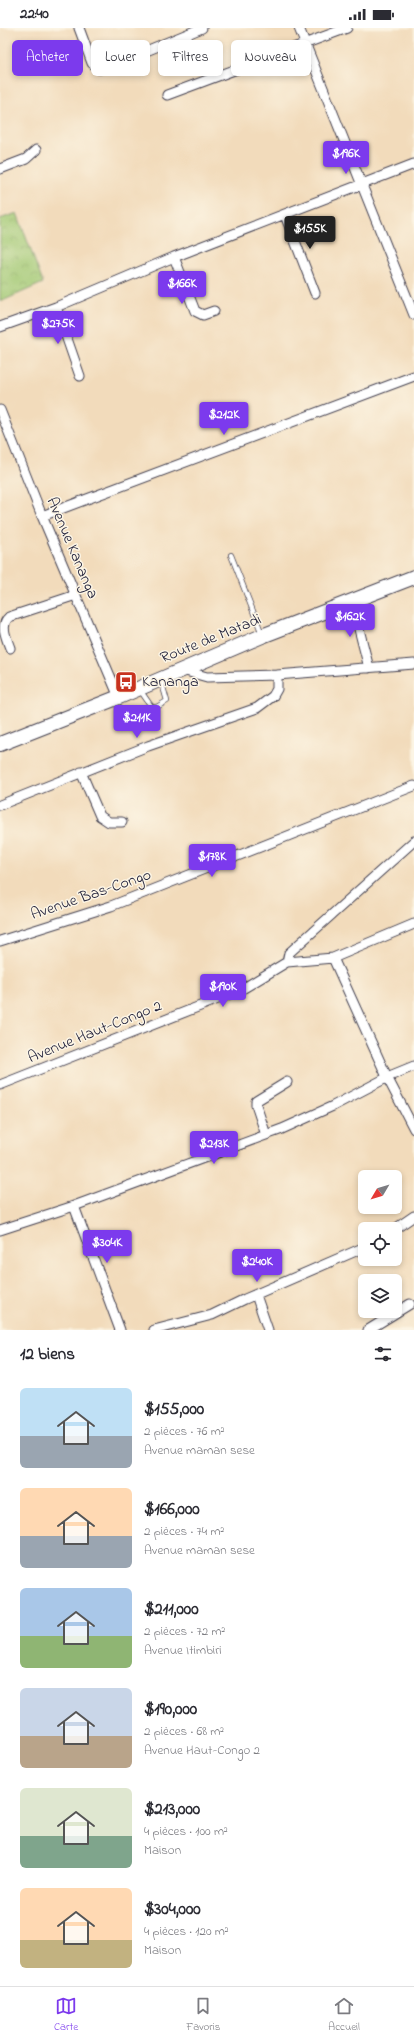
<!DOCTYPE html>
<html lang="fr">
<head>
<meta charset="utf-8">
<style>
  body { margin:0; font-family:"Indie Flower",sans-serif; background:#f7f7f7; color:#2b2b33; height:100vh; display:flex; flex-direction:column; font-size:15px; white-space:nowrap }
  * { box-sizing:border-box; margin:0 }
  p { font-size:13px; color:#7c7c81 }
  .icon { flex:none; width:22px; height:22px; fill:none; stroke:currentColor; stroke-width:2; stroke-linecap:round; stroke-linejoin:round }
  .map { position:relative; height:1302px; overflow:hidden }
  .details { display:flex; flex-direction:column; background:#fff; flex:1 }
  .details>* { flex:none }
  .banner { position:absolute; left:12px; top:12px; width:390px; height:36px; display:flex; gap:8px }
  .needle { width:26px; rotate:232deg }
  .fabs { position:absolute; left:358px; top:1142px; display:grid; gap:8px }
  .fabs a { display:grid; place-items:center; width:44px; height:44px; border-radius:6px; background:#fff; box-shadow:0 2px 6px #0003; font-size:20px }
  .price { position:absolute; translate:-50% -34px; padding:0 9px; border-radius:4px; background:#7c3aed; color:#fff; font-size:13px; line-height:26px; filter:drop-shadow(0 1px 2px #0008) }
  .price::after { content:''; position:absolute; left:50%; top:24px; width:12px; height:9px; margin-left:-6px; background:inherit; clip-path:polygon(0 0,100% 0,50% 100%) }
  .price.current { background:#222; color:#fff }
  ul { padding:0; list-style:none }
  li { display:flex; align-items:center; gap:12px; height:100px; padding:0 20px }
  li span { display:grid; place-items:center; flex:none; width:112px; height:80px; border-radius:6px; color:#555 }
  li>.icon { margin-inline-start:auto }
  span .icon { width:48px; height:48px; fill:#fffc; stroke-width:1 }
  li b { font-size:17px }
  h2 { display:flex; justify-content:space-between; align-items:center; height:48px; padding:0 20px; font-size:17px }
  .chip { padding:0 14px; border-radius:6px; background:#fff; box-shadow:0 2px 6px #0003; font-size:14px; line-height:36px }
  .chip.current { background:#7c3aed; color:#fff }
  .status { display:flex; justify-content:space-between; align-items:center; height:28px; padding:0 20px; background:#fff; direction:ltr }
  .status svg { height:11px; fill:currentColor }
  .tabs { display:flex; justify-content:space-around; align-items:center; height:56px; border-top:1px solid #e1e1e2; background:#fff; font-size:11px; color:#7c7c81 }
  .tabs a { display:grid; justify-items:center; gap:2px }
  .tabs .current { color:#7c3aed }
  .map>svg:first-child { display:block }
  .park { fill:url(#park-crowns); stroke:#627658 }
  .lines { fill:none; stroke-linecap:round; stroke-linejoin:round }
  .lane-casing { stroke:#413e4e; stroke-width:6 }
  .street-casing { stroke:#413e4e; stroke-width:11 }
  .primary-casing { stroke:#413e4e; stroke-width:16 }
  .lane { stroke:#fff; stroke-width:4.5 }
  .street { stroke:#fff; stroke-width:9 }
  .primary { stroke:#fff; stroke-width:14 }
  .labels { text-anchor:middle; dominant-baseline:central; stroke-width:3; stroke-linejoin:round; paint-order:stroke }
  .street-label { font-size:16px; fill:#22223b; stroke:#fcf5e5 }
  .poi-label { font-size:16px; fill:#22223b; stroke:#fcf5e5; text-anchor:start }
</style>
</head>
<body>
<div class="status"><b>22:40</b><svg viewBox="0 0 49 12"><path d="M0 12V9h3v3zM5 12V6h3v6zM10 12V3h3v9zM15 12V0h3v12zM26 1h20v11H26zM47 4h2v5h-2z"/></svg></div>
<div class="map">
<svg width="414" height="1302" viewBox="0 0 414 1302">
  <defs>
    <pattern id="park-crowns" width="20" height="18" patternUnits="userSpaceOnUse"><rect width="20" height="18" fill="#a3c974"/><path d="M2 6a3 3 0 1 1 6 0M12 15a3 3 0 1 1 6 0" fill="none" stroke="#8cac65"/></pattern>
  </defs>
  <rect width="100%" height="100%" fill="#fcf5e5"/>
  <filter id="ink" filterUnits="userSpaceOnUse"><feTurbulence type="fractalNoise" baseFrequency=".025" numOctaves="2"/><feDisplacementMap in="SourceGraphic" scale="8" xChannelSelector="R" yChannelSelector="G"/><feConvolveMatrix kernelMatrix="1 2 1 2 8 2 1 2 1" color-interpolation-filters="sRGB"/></filter>
  <filter id="wash" filterUnits="userSpaceOnUse"><feTurbulence type="fractalNoise" baseFrequency=".012" numOctaves="4" result="noise"/><feDisplacementMap in="SourceGraphic" scale="16" xChannelSelector="R" yChannelSelector="G"/><feGaussianBlur stdDeviation="0.9" result="paint"/><feColorMatrix in="noise" values="0 0 0 0 0 0 0 0 0 0 0 0 0 0 0 0 0 1.4 0 .05"/><feComposite in="paint" operator="in"/></filter>
  <g filter="url(#wash)">
    <rect width="100%" height="100%" fill="#f2dbbb"/>
    <!-- park -->
    <path class="park" d="M17 185 43 255 0 274V191Z"/>
  </g>
  <g filter="url(#ink)">
    <g class="lines">
      <!-- lane casing -->
      <g class="lane-casing">
        <path id="lane" d="M231 527 262 606
          M140 662 151 678 155 680 167 673 161 652"/>
      </g>
      <!-- street casing -->
      <g class="street-casing">
        <path id="street" d="M79 0 92 35 99 41 105 40 202 0
          M299 0 414 287
          M167 67 347 0
          M0 141 26 131 36 122
          M285 187 315 265
          M174 229 195 283 203 287 214 283
          M56 279 80 348
          M0 299 56 279 174 229 414 136
          M0 382 42 488 119 669
          M42 488 414 348
          M352 574 369 640
          M10 620C6 609 0 597 9 589L76 567
          M182 642 207 649 277 647 414 636
          M81 744 100 788 109 794H122
          M0 777 148 718 257 680 273 668 277 661V647
          M0 913 111 878 414 758
          M333 930 414 896
          M287 934 289 925 414 813
          M0 1057 218 971 244 960 287 934 333 930 387 1049 414 1101
          M266 1107 256 1077V1073L287 1054
          M74 1178 120 1302
          M395 1201 414 1188
          M0 1202 74 1178 282 1101 333 1078 392 1047 414 1038
          M256 1267 268 1302
          M154 1302 212 1287 245 1271 365 1219
          M368 1302 410 1276"/>
      </g>
      <!-- primary casing -->
      <g class="primary-casing">
        <path id="primary" d="M0 716 119 669 262 608 414 549"/>
      </g>
      <!-- lane -->
      <use href="#lane" class="lane"/>
      <!-- street -->
      <use href="#street" class="street"/>
      <!-- primary -->
      <use href="#primary" class="primary"/>
    </g>
  </g>
  <!-- icons -->
  <defs>
    <g id="bus-square" transform="scale(1.15)"><rect x="-9" y="-9" width="18" height="18" rx="4" fill="#c8321e" stroke="#fcf5e5"/><path d="M-5-6H5V4H4V6H2V4H-2V6H-4V4H-5ZM-3.5-4V0h7V-4ZM-3.5 1.2v1.5H-2V1.2ZM2 1.2v1.5H3.5V1.2Z" fill="#fff"/></g>
  </defs>
  <g fill-rule="evenodd">
    <use href="#bus-square" x="126" y="654"/>
  </g>
  <g class="labels">
    <!-- street labels -->
    <g class="street-label">
      <text transform="translate(72 520) rotate(67)">Avenue Kananga</text>
      <text transform="translate(211 611) rotate(-22)">Route de Matadi</text>
      <text transform="translate(91 867) rotate(-19)">Avenue Bas-Congo</text>
      <text transform="translate(95 1004) rotate(-22)">Avenue Haut-Congo 2</text>
    </g>
    <!-- poi labels -->
    <g class="poi-label">
      <text x="142" y="654">Kananga</text>
    </g>
  </g>
</svg>
<div class="fabs">
<a><svg class="needle" viewBox="-14 -14 28 28"><path d="M0-13l5 13h-10z" fill="#e53935"/><path d="M0 13l5-13h-10z" fill="#7c7c81"/></svg></a>
<a><svg class="icon" aria-label="locate" viewBox="0 0 24 24"><circle cx="12" cy="12" r="6"/><path d="M12 2v4M12 18v4M2 12h4M18 12h4"/></svg></a>
<a><svg class="icon" aria-label="layers" viewBox="0 0 24 24"><path d="M12 4l9 5-9 5-9-5zM3 14l9 5 9-5"/></svg></a>
</div>
<b class="price" style="left:346px;top:147px">$196K</b>
<b class="price current" style="left:310px;top:222px">$155K</b>
<b class="price" style="left:182px;top:277px">$166K</b>
<b class="price" style="left:58px;top:317px">$275K</b>
<b class="price" style="left:224px;top:408px">$212K</b>
<b class="price" style="left:350px;top:610px">$162K</b>
<b class="price" style="left:137px;top:711px">$211K</b>
<b class="price" style="left:212px;top:850px">$178K</b>
<b class="price" style="left:223px;top:980px">$190K</b>
<b class="price" style="left:214px;top:1137px">$213K</b>
<b class="price" style="left:107px;top:1236px">$304K</b>
<b class="price" style="left:257px;top:1255px">$240K</b>
<div class="banner">
<a class="chip current">Acheter</a>
<a class="chip">Louer</a>
<a class="chip">Filtres</a>
<a class="chip">Nouveau</a>
</div>
</div>
<section class="details">
<h2>12 biens<svg class="icon" aria-label="filters" viewBox="0 0 24 24"><path d="M4 7h16M4 17h16"/><circle cx="9" cy="7" r="2"/><circle cx="15" cy="17" r="2"/></svg></h2>
<ul>
<li><span style="background:linear-gradient(#bfe0f5 60%,#9aa5b1 0)"><svg class="icon" aria-label="home" viewBox="0 0 24 24"><path d="M3 11l9-7 9 7M6 9v11h12V9"/></svg></span><div><b>$155,000</b><p>2 pièces · 76 m²</p><p>Avenue maman sese</p></div></li>
<li><span style="background:linear-gradient(#ffd9b3 60%,#9aa5b1 0)"><svg class="icon" aria-label="home" viewBox="0 0 24 24"><path d="M3 11l9-7 9 7M6 9v11h12V9"/></svg></span><div><b>$166,000</b><p>2 pièces · 74 m²</p><p>Avenue maman sese</p></div></li>
<li><span style="background:linear-gradient(#a9c7e8 60%,#8fb573 0)"><svg class="icon" aria-label="home" viewBox="0 0 24 24"><path d="M3 11l9-7 9 7M6 9v11h12V9"/></svg></span><div><b>$211,000</b><p>2 pièces · 72 m²</p><p>Avenue Itimbiri</p></div></li>
<li><span style="background:linear-gradient(#c9d6e8 60%,#b9a48a 0)"><svg class="icon" aria-label="home" viewBox="0 0 24 24"><path d="M3 11l9-7 9 7M6 9v11h12V9"/></svg></span><div><b>$190,000</b><p>2 pièces · 68 m²</p><p>Avenue Haut-Congo 2</p></div></li>
<li><span style="background:linear-gradient(#dfe7d0 60%,#7fa58c 0)"><svg class="icon" aria-label="home" viewBox="0 0 24 24"><path d="M3 11l9-7 9 7M6 9v11h12V9"/></svg></span><div><b>$213,000</b><p>4 pièces · 100 m²</p><p>Maison</p></div></li>
<li><span style="background:linear-gradient(#ffd9b3 65%,#c2b280 0)"><svg class="icon" aria-label="home" viewBox="0 0 24 24"><path d="M3 11l9-7 9 7M6 9v11h12V9"/></svg></span><div><b>$304,000</b><p>4 pièces · 120 m²</p><p>Maison</p></div></li>
</ul>
</section>
<nav class="tabs">
<a class="current"><svg class="icon" aria-label="map" viewBox="0 0 24 24"><path d="M3 6l6-2 6 2 6-2v14l-6 2-6-2-6 2zM9 4v14M15 6v14"/></svg>Carte</a>
<a><svg class="icon" aria-label="saved" viewBox="0 0 24 24"><path d="M7 4h10v16l-5-4-5 4z"/></svg>Favoris</a>
<a><svg class="icon" aria-label="home" viewBox="0 0 24 24"><path d="M3 11l9-7 9 7M6 9v11h12V9"/></svg>Accueil</a>
</nav>
</body>
</html>
